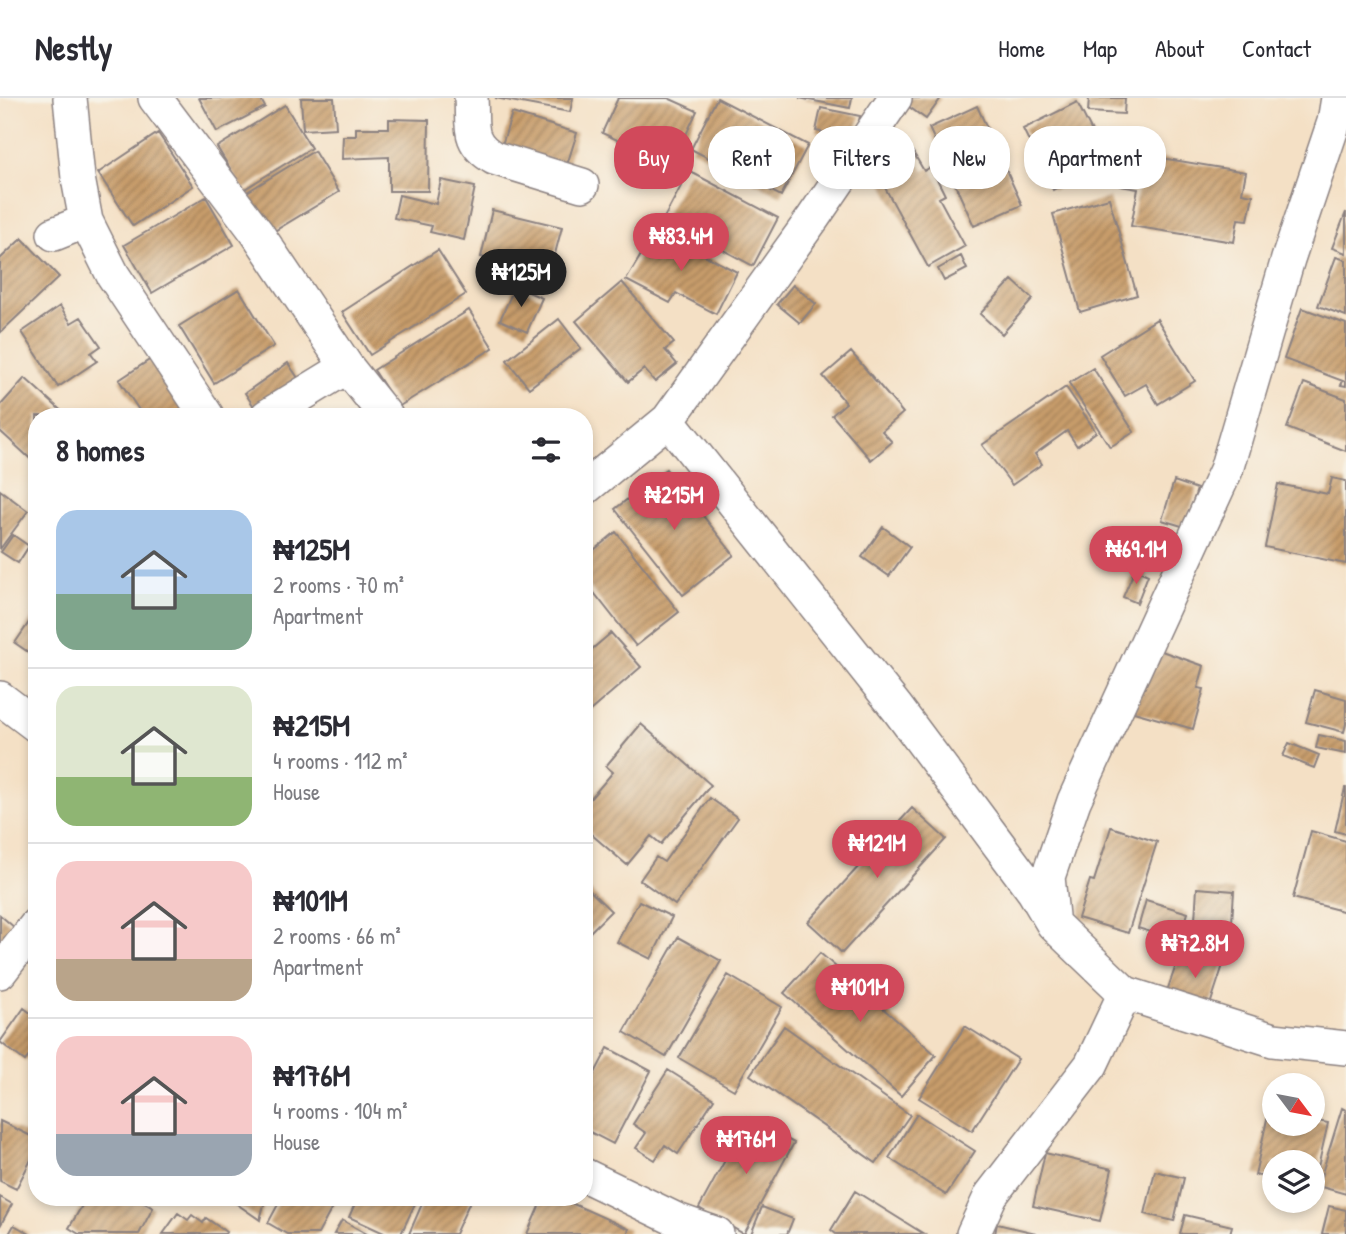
<!DOCTYPE html>
<html lang="en">
<head>
<meta charset="utf-8">
<style>
  body { margin:0; font-family:"Patrick Hand",sans-serif; background:#f7f7f7; color:#2b2b33; height:100vh; display:flex; flex-direction:column; font-size:26px; white-space:nowrap }
  * { box-sizing:border-box; margin:0 }
  p { font-size:23px; color:#7c7c81 }
  .icon { flex:none; width:38px; height:38px; fill:none; stroke:currentColor; stroke-width:2; stroke-linecap:round; stroke-linejoin:round }
  .map { position:relative; flex:1; overflow:hidden }
  .sheet { position:absolute; left:28px; top:310px; width:565px; height:798px; display:flex; flex-direction:column; background:#fff; border-radius:28px; box-shadow:0 4px 10px #0003 }
  .sheet>* { flex:none }
  .hud { position:absolute; left:614px; top:28px; width:626px; height:63px; display:flex; gap:14px }
  .needle { width:46px; rotate:122deg }
  .buttons { position:absolute; left:1262px; top:975px; display:grid; gap:14px }
  .buttons a { display:grid; place-items:center; width:63px; height:63px; border-radius:50%; background:#fff; box-shadow:0 4px 10px #0003; font-size:35px }
  .price { position:absolute; translate:-50% -60px; padding:0 16px; border-radius:24px; background:#d1495b; color:#fff; font-size:23px; line-height:46px; filter:drop-shadow(0 2px 4px #0008) }
  .price::after { content:''; position:absolute; left:50%; top:42px; width:21px; height:16px; margin-left:-10px; background:inherit; clip-path:polygon(0 0,100% 0,50% 100%) }
  .price.current { background:#222; color:#fff }
  ul { padding:0; list-style:none }
  li { display:flex; align-items:center; gap:21px; height:175px; padding:0 28px }
  li+li { border-top:2px solid #e1e1e2 }
  li span { display:grid; place-items:center; flex:none; width:196px; height:140px; border-radius:21px; color:#555 }
  li>.icon { margin-inline-start:auto }
  span .icon { width:84px; height:84px; fill:#fffc; stroke-width:1 }
  li b { font-size:30px }
  h2 { display:flex; justify-content:space-between; align-items:center; height:84px; padding:0 28px; font-size:30px }
  .chip { padding:0 24px; border-radius:28px; background:#fff; box-shadow:0 4px 10px #0003; font-size:24px; line-height:63px }
  .chip.current { background:#d1495b; color:#fff }
  header { display:flex; align-items:center; gap:42px; box-sizing:border-box; height:98px; padding:0 35px; background:#fff; border-bottom:2px solid #e1e1e2 }
  header strong { font-size:33px }
  nav { display:flex; gap:38px; margin-inline-start:auto; font-size:24px }
  .map>svg:first-child { display:block }
  .building { fill:url(#building-hatch) }
  .lines { fill:none; stroke-linecap:round; stroke-linejoin:round }
  .street-casing { stroke:#8b8180; stroke-width:36 }
  .street { stroke:#fff; stroke-width:33 }
</style>
</head>
<body>
<header>
<strong>Nestly</strong>
<nav><a>Home</a><a>Map</a><a>About</a><a>Contact</a></nav>
</header>
<div class="map">
<svg width="1346" height="1136" viewBox="0 0 1346 1136">
  <defs>
    <pattern id="building-hatch" width="6" height="6" patternUnits="userSpaceOnUse" patternTransform="scale(1.75)"><rect width="6" height="6" fill="#c79c6a"/><path d="M-1 1l2-2M0 6l6-6M5 7l2-2" fill="none" stroke="#a17f58"/></pattern>
  </defs>
  <rect width="100%" height="100%" fill="#f7f3e8"/>
  <filter id="ink" filterUnits="userSpaceOnUse"><feTurbulence type="fractalNoise" baseFrequency=".0143" numOctaves="2"/><feDisplacementMap in="SourceGraphic" scale="14" xChannelSelector="R" yChannelSelector="G"/><feConvolveMatrix kernelMatrix="1 2 1 2 8 2 1 2 1" color-interpolation-filters="sRGB"/></filter>
  <filter id="wash" filterUnits="userSpaceOnUse"><feTurbulence type="fractalNoise" baseFrequency=".00686" numOctaves="4" result="noise"/><feDisplacementMap in="SourceGraphic" scale="28" xChannelSelector="R" yChannelSelector="G"/><feGaussianBlur stdDeviation="1.57" result="paint"/><feColorMatrix in="noise" values="0 0 0 0 0 0 0 0 0 0 0 0 0 0 0 0 0 1.4 0 .05"/><feComposite in="paint" operator="in"/></filter>
  <g filter="url(#wash)">
    <rect width="100%" height="100%" fill="#f4e0c5"/>
    <g id="blocks">
      <!-- building -->
      <path class="building" d="M199 0H260L265 9 217 34Z
        M301 0H334L336 30 303 32Z
        M495 0H573L570 14Z
        M618 0H668L697 13 672 67 602 35Z
        M717 0 808 47 781 98 691 51Z
        M799 0H852L850 10Z
        M909 0H941L926 21 905 6Z
        M1089 0H1125L1124 16 1088 14Z
        M1077 4 1107 64 1053 92 1023 31Z
        M285 7 311 50 243 92 217 49Z
        M977 8 1022 107 974 128 929 30Z
        M821 10 860 18 855 41 816 33Z
        M512 15 577 35 567 67 502 47Z
        M389 21 429 22 428 93H389V59L342 61 343 38H356V30H389Z
        M158 35 193 88 133 128 98 75Z
        M314 53 339 94 271 135 247 94Z
        M913 54 924 73 931 69 945 97 939 100 965 148 928 169 877 75Z
        M1125 54 1246 74 1242 95 1253 97 1248 122 1238 121 1234 144 1131 128 1138 91 1120 88Z
        M689 73 778 120 753 168 664 120Z
        M441 82 475 89 464 142 430 134 432 128 394 120 399 97 436 106Z
        M206 99 234 147 152 195 124 147Z
        M1109 100 1137 197 1080 214 1053 116Z
        M492 112 562 129 550 175 534 172 531 186 497 178 500 163 481 159Z
        M1346 114V155L1332 150Z
        M656 132 737 174 716 216 676 195 670 205 626 182Z
        M22 140 59 179 0 235V161Z
        M438 152 466 196 370 257 342 214Z
        M961 158 967 171 944 183 938 171Z
        M1336 159 1346 162V218L1318 208Z
        M1012 182 1033 201 1002 236 980 216Z
        M622 184 674 245 665 252 677 266 655 284 644 271 628 284 576 223Z
        M793 187 816 206 800 225 777 206Z
        M515 188 542 200 527 234 500 222Z
        M239 191 274 248 214 285 179 228Z
        M60 208 71 225 81 219 101 248 91 255 97 263 58 289 22 234Z
        M1302 210 1346 226V288L1341 287 1343 283 1284 261Z
        M469 212 493 250 398 309 374 272Z
        M559 221 581 250 529 290 507 262Z
        M1157 221 1195 283 1158 306 1146 286 1125 298 1100 257Z
        M851 254 903 315 882 333 892 344 871 362 832 317 846 305 823 278Z
        M151 261 185 314 178 318H143L119 282Z
        M288 265 302 286 259 316 245 295Z
        M1093 270 1134 334 1110 349 1069 285Z
        M25 280 67 318H37V367L0 333V308Z
        M1304 285 1346 301V353L1287 330Z
        M1066 289 1096 334 1077 348 1067 333 1035 356 1042 366 1012 387 982 347Z
        M666 371 734 457 683 497 615 411Z
        M1332 380 1346 383V466L1265 449 1278 386 1328 396Z
        M1174 383 1197 391 1185 429 1162 422Z
        M0 392 28 413 0 451Z
        M883 429 910 449 889 478 862 459Z
        M616 434 679 514 636 548 584 482V460Z
        M13 437 29 448 18 465 1 454Z
        M1135 471 1148 477 1137 505 1123 499Z
        M34 517 37 519V560L15 545Z
        M611 535 641 569 584 618V558Z
        M1153 550 1204 568 1198 590 1204 591 1193 631 1134 614Z
        M1315 592 1346 601V626L1344 634 1306 624Z
        M641 626 711 687 661 746 651 738 627 767 584 730V708L613 674 606 668Z
        M1319 637 1346 643V656L1316 650Z
        M1289 645 1319 657 1314 670 1283 658Z
        M1345 690H1346V736L1335 733Z
        M710 700 738 720 675 807 640 782 656 759 664 764Z
        M912 710 946 741 842 855 808 824Z
        M1111 729 1157 744 1128 835 1078 820 1090 782 1094 783Z
        M1311 733 1346 743V814L1293 800Z
        M584 787 611 813 584 840Z
        M1197 790 1234 793 1231 840 1216 839V852L1203 851 1204 838H1194Z
        M1146 802 1188 815 1179 843 1138 830Z
        M639 803 672 819 651 861 617 844Z
        M0 817 15 830 0 847Z
        M678 839 721 863 666 959 624 934Z
        M1181 853 1223 867 1209 910 1166 896Z
        M820 855 936 957 901 998 784 895Z
        M728 877 782 909 734 992 679 960Z
        M24 910 37 920V948L25 963 0 944Z
        M784 928 910 1017 876 1065 750 977Z
        M965 928 1018 961 972 1033 919 1000Z
        M608 950 651 973 613 1046 584 1031V996Z
        M668 972 714 1001 678 1056 665 1047 655 1062 636 1050 646 1035 633 1026Z
        M1342 1010 1346 1012V1096L1318 1088Z
        M1269 1012 1274 1013V1026H1312V1022L1328 1025 1314 1087 1312 1064H1274V1081L1255 1077Z
        M917 1016 975 1053 946 1097 889 1060Z
        M748 1020 794 1045 744 1136 699 1110Z
        M0 1023 37 1041V1050L16 1091 0 1083Z
        M1045 1055 1112 1071 1100 1123 1033 1108Z
        M1155 1073 1184 1080 1174 1123 1145 1116Z
        M855 1093 924 1136H836L831 1132Z
        M0 1099 12 1106 0 1128Z
        M87 1099H134L153 1110 139 1136H79L69 1130Z
        M237 1099H266L260 1122 234 1104Z
        M282 1099H338L318 1136H287L268 1125Z
        M358 1099H418L401 1136H386L349 1119Z
        M425 1099H472L455 1136H409Z
        M543 1099H558L629 1131 627 1136H527Z
        M1329 1108 1346 1112V1136H1322Z
        M762 1109 793 1121 787 1136H751Z
        M178 1115 188 1122 192 1117 203 1125 206 1120 226 1134 225 1136H163Z
        M1185 1117 1232 1128 1230 1136H1180Z
        M342 1122 367 1136H334Z
        M997 1126 1036 1135V1136H995Z
        M14 1127 30 1136H9Z"/>
    </g>
  </g>
  <g filter="url(#ink)">
    <use href="#blocks" fill-opacity="0" stroke="#8b8180" stroke-width="2"/>
    <g class="lines">
      <!-- street casing -->
      <g class="street-casing">
        <path id="street" d="M70 0 78 80 86 123 113 177 207 318
          M155 0 257 135 347 269 386 318
          M471 0C473 27 466 44 494 60L582 87
          M54 136 86 123
          M267 318 347 269
          M668 322 897 610 1034 794 1053 826 1125 895 1273 942 1346 950
          M584 391 668 322 813 120 895 0
          M0 600 37 628
          M1052 818 1048 779 1074 703 1226 372 1288 161 1334 24 1338 0
          M0 874 37 826
          M584 1077 677 1122 717 1136
          M973 1136 991 1097 1091 967 1125 895"/>
      </g>
      <!-- street -->
      <use href="#street" class="street"/>
    </g>
  </g>
</svg>
<div class="buttons">
<a><svg class="needle" viewBox="-14 -14 28 28"><path d="M0-13l5 13h-10z" fill="#e53935"/><path d="M0 13l5-13h-10z" fill="#7c7c81"/></svg></a>
<a><svg class="icon" aria-label="layers" viewBox="0 0 24 24"><path d="M12 4l9 5-9 5-9-5zM3 14l9 5 9-5"/></svg></a>
</div>
<b class="price" style="left:681px;top:175px">₦83.4M</b>
<b class="price current" style="left:521px;top:211px">₦125M</b>
<b class="price" style="left:674px;top:434px">₦215M</b>
<b class="price" style="left:1136px;top:488px">₦69.1M</b>
<b class="price" style="left:877px;top:782px">₦121M</b>
<b class="price" style="left:1195px;top:882px">₦72.8M</b>
<b class="price" style="left:860px;top:926px">₦101M</b>
<b class="price" style="left:746px;top:1078px">₦176M</b>
<div class="hud">
<a class="chip current">Buy</a>
<a class="chip">Rent</a>
<a class="chip">Filters</a>
<a class="chip">New</a>
<a class="chip">Apartment</a>
</div>
<section class="sheet">
<h2>8 homes<svg class="icon" aria-label="filters" viewBox="0 0 24 24"><path d="M4 7h16M4 17h16"/><circle cx="9" cy="7" r="2"/><circle cx="15" cy="17" r="2"/></svg></h2>
<ul>
<li><span style="background:linear-gradient(#a9c7e8 60%,#7fa58c 0)"><svg class="icon" aria-label="home" viewBox="0 0 24 24"><path d="M3 11l9-7 9 7M6 9v11h12V9"/></svg></span><div><b>₦125M</b><p>2 rooms · 70 m²</p><p>Apartment</p></div></li>
<li><span style="background:linear-gradient(#dfe7d0 65%,#8fb573 0)"><svg class="icon" aria-label="home" viewBox="0 0 24 24"><path d="M3 11l9-7 9 7M6 9v11h12V9"/></svg></span><div><b>₦215M</b><p>4 rooms · 112 m²</p><p>House</p></div></li>
<li><span style="background:linear-gradient(#f6c9c9 70%,#b9a48a 0)"><svg class="icon" aria-label="home" viewBox="0 0 24 24"><path d="M3 11l9-7 9 7M6 9v11h12V9"/></svg></span><div><b>₦101M</b><p>2 rooms · 66 m²</p><p>Apartment</p></div></li>
<li><span style="background:linear-gradient(#f6c9c9 70%,#9aa5b1 0)"><svg class="icon" aria-label="home" viewBox="0 0 24 24"><path d="M3 11l9-7 9 7M6 9v11h12V9"/></svg></span><div><b>₦176M</b><p>4 rooms · 104 m²</p><p>House</p></div></li>
</ul>
</section>
</div>
</body>
</html>
